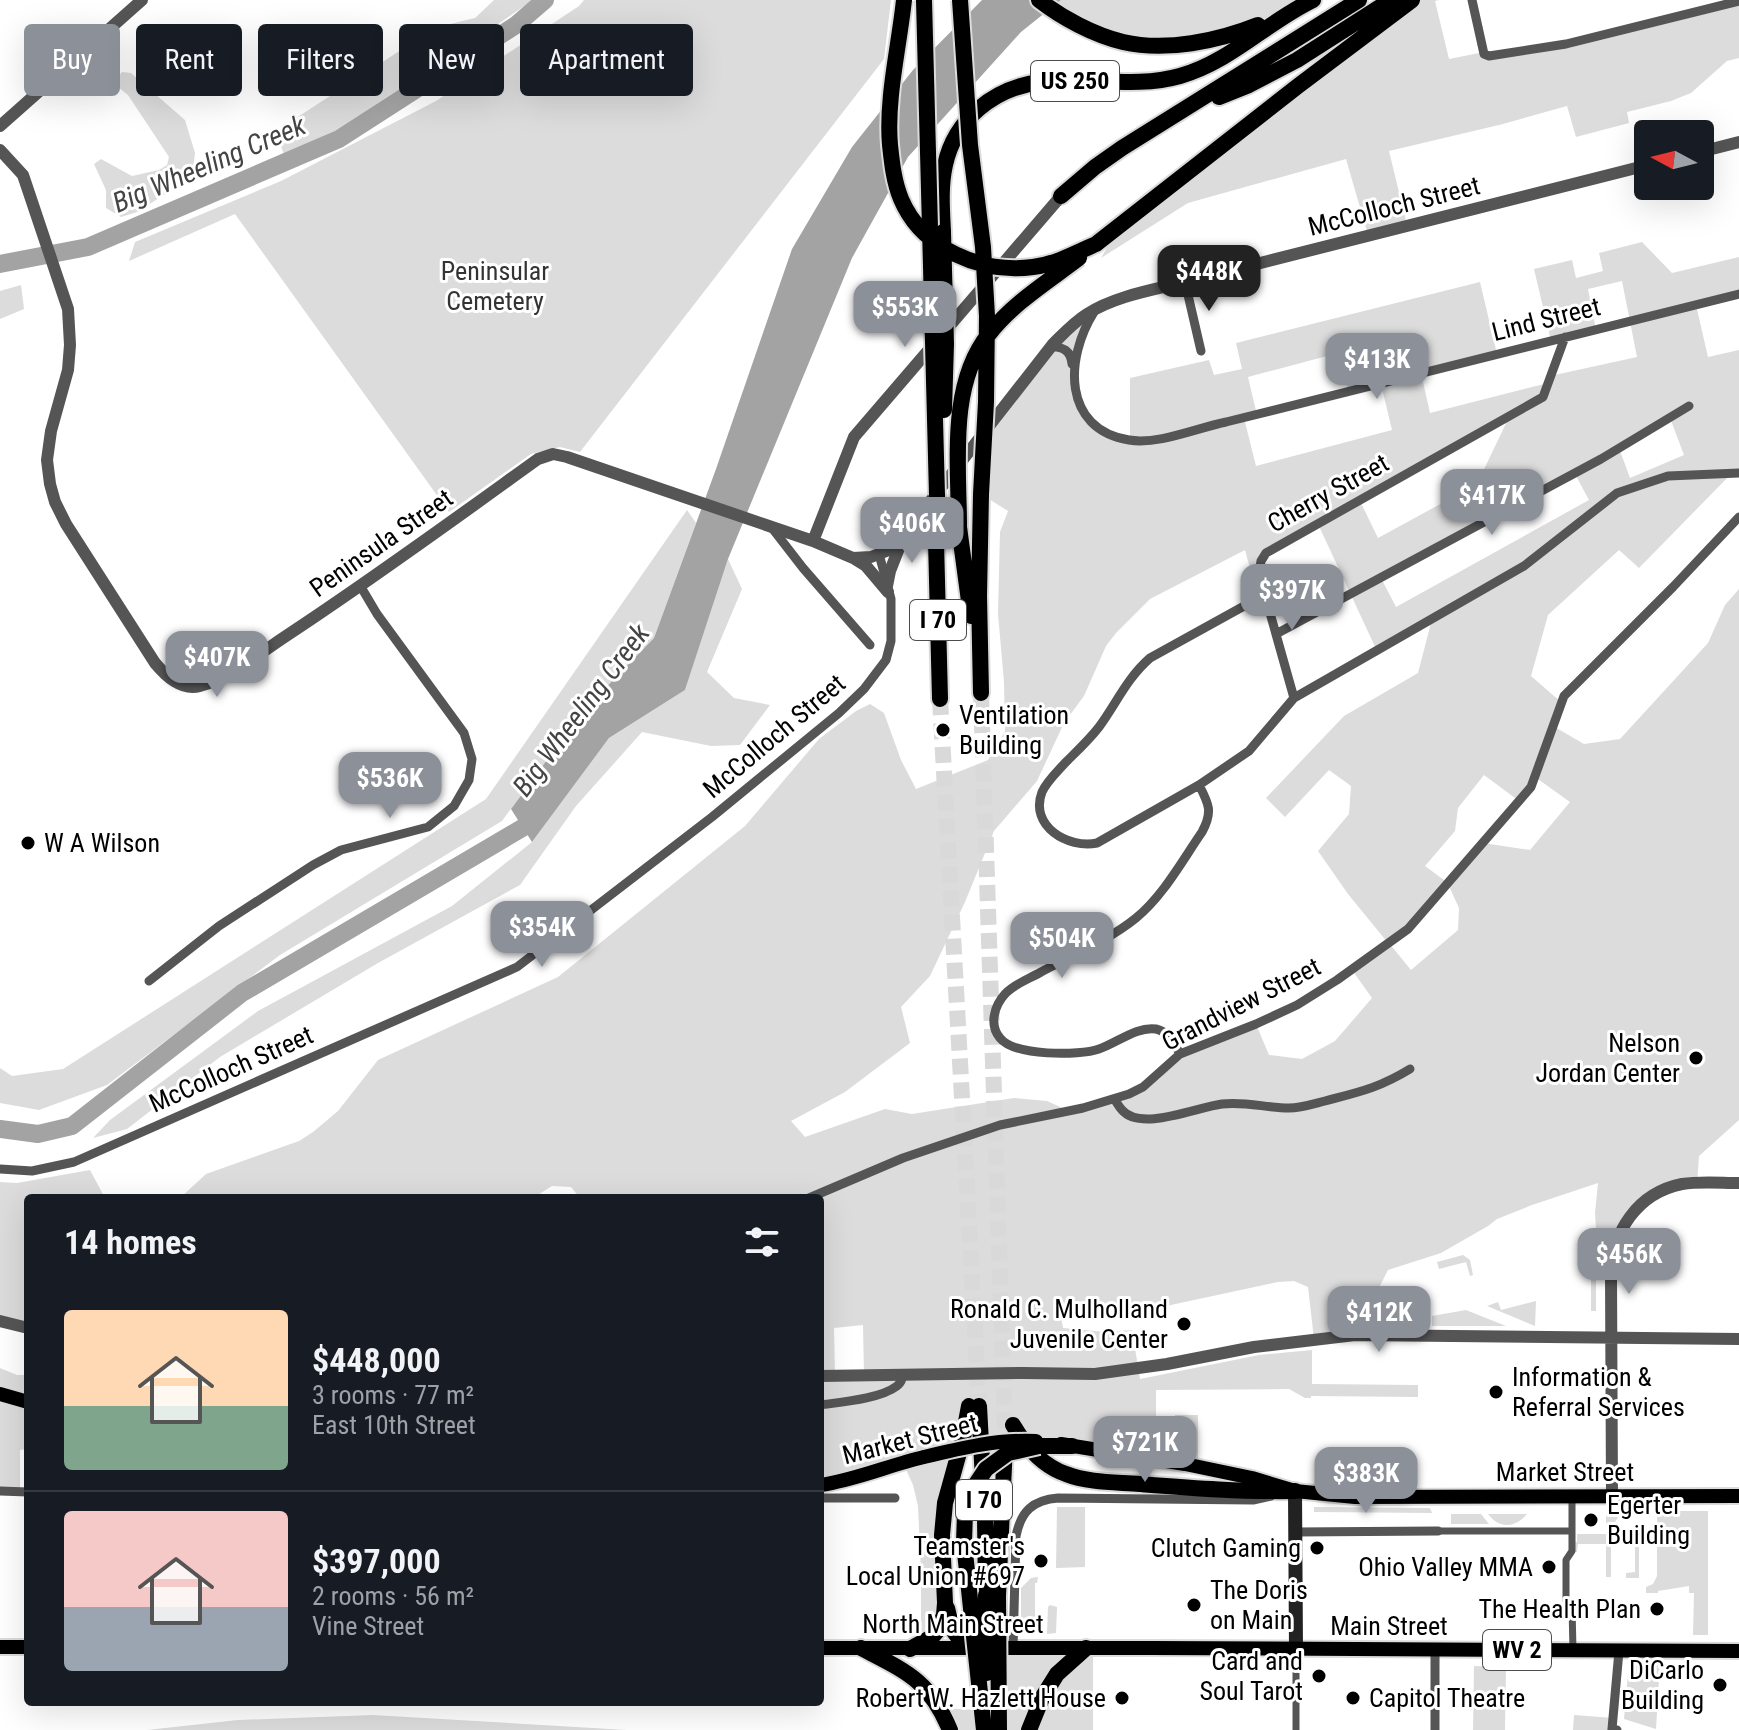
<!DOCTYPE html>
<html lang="en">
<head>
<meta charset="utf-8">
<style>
  body { margin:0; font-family:"Roboto Condensed",sans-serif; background:#20242c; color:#f1f3f6; height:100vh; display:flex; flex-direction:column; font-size:30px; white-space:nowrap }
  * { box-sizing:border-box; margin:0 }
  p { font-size:26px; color:#9ea1a6 }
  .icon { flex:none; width:44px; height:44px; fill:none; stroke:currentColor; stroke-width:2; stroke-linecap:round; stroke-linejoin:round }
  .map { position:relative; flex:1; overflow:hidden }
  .panel { position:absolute; left:24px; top:1194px; width:800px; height:512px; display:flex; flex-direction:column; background:#171b24; border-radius:8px; box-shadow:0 8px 32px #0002 }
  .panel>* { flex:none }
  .guide { position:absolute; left:24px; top:24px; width:800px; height:72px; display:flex; gap:16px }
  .needle { width:52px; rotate:277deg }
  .tools { position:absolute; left:1634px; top:120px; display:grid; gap:16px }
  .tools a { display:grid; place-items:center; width:80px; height:80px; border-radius:8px; background:#171b24; box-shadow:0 8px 32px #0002; font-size:40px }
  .price { position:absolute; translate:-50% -68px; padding:0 18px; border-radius:16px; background:#8c9099; color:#fff; font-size:26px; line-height:52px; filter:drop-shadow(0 2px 4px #0008) }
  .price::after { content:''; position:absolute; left:50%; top:48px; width:24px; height:18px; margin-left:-12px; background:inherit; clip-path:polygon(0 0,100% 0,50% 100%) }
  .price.selected { background:#222; color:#fff }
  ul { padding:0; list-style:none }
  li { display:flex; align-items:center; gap:24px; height:200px; padding:0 40px }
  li+li { border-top:2px solid #363941 }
  li span { display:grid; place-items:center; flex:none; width:224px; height:160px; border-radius:8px; color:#555 }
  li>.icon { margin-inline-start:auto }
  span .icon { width:96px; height:96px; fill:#fffc; stroke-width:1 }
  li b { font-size:34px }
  h2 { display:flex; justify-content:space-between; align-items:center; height:96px; padding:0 40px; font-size:34px }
  .chip { padding:0 28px; border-radius:8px; background:#171b24; box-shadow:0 8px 32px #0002; font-size:28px; line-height:72px }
  .chip.selected { background:#8c9099; color:#fff }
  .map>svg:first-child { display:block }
  .green { fill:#dcdcdc; fill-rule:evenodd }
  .water { fill:#a3a3a3 }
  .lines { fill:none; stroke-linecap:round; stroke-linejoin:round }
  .river { stroke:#a3a3a3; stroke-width:18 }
  .motorway-tunnel { stroke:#d9d9d9; stroke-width:16; stroke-dasharray:16 8; stroke-linecap:butt }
  .primary-casing { stroke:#dbdbdb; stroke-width:18 }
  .motorway-casing { stroke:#dbdbdb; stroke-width:20 }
  .pedestrian { stroke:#555; stroke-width:7 }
  .minor { stroke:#555; stroke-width:9 }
  .tertiary { stroke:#555; stroke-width:12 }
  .secondary { stroke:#222; stroke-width:14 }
  .primary { stroke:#000; stroke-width:14 }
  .motorway { stroke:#000; stroke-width:16 }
  .primary-bridge-casing { stroke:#dbdbdb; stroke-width:18; stroke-linecap:butt }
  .motorway-bridge-casing { stroke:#dbdbdb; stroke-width:20; stroke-linecap:butt }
  .primary-bridge { stroke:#000; stroke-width:14 }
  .motorway-bridge { stroke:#000; stroke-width:16 }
  .poi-dot { fill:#000; stroke:#fff; stroke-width:3 }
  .labels { text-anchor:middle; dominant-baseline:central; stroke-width:6; stroke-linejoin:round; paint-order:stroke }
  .shield { fill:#fff; stroke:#4c4c4c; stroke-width:2 }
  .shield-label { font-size:24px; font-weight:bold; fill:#000 }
  .street-label { font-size:26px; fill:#000; stroke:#fff }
  .park-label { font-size:26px; fill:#333; stroke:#fff }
  .poi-label { font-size:26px; fill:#000; stroke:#fff; text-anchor:end }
  .water-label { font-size:28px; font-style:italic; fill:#444; stroke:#fff }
</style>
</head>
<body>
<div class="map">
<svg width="1739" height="1730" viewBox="0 0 1739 1730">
  <rect width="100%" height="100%" fill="#fff"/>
  <!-- green -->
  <path class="green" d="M494 0H533L358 120 284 155 276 131 418 39 442 26 475 18Z
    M584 0H891L884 59 580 452 560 447 531 454 449 512 235 214 129 261 135 242 281 181 436 101 579 6Z
    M1061 0H1306L1293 10 1187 43 1134 44 1051 9Z
    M1412 0H1439L1435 1 1449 59 1484 52H1522L1739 1V58L1727 61 1691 93 1671 101 1627 112 1629 123 1576 137 1567 106 1503 124 1389 151 1407 225 1368 235 1346 159 1188 203 1101 258 1119 227Z
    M122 72 131 73 185 120 195 153 192 177 137 212 121 217 106 208V190L94 164 101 159 132 176 159 170 167 165 169 157 128 95 113 83Z
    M1642 242 1672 273 1739 257V294L1696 305 1708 357 1739 350V473H1732L1639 568 1619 550 1548 615 1531 676 1561 702 1553 726 1584 744 1620 739 1708 643 1725 605 1739 589V1120L1699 1156 1697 1184 1643 1203 1614 1249 1597 1245 1595 1213 1598 1183 1532 1205 1497 1219 1488 1226 1441 1253 1388 1270 1355 1335 1314 1339 1308 1287 1294 1281 1278 1282 1129 1314 1127 1304 1103 1307 1061 1316 1063 1328 1107 1332 1132 1330 1140 1379 1259 1355 1312 1350V1384L1418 1385V1397L1311 1396V1398H1305L1289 1389 1156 1390V1424L1163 1429H1175V1415H1198V1467L1072 1446 964 1447 949 1485 945 1603 921 1644V1571L918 1506 913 1485 903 1463 820 1485V1198H580L571 1187 552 1186 533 1198H180L206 1174 299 1141 313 1132 338 1111 378 1060 558 977 745 826 819 739 856 711 870 704 884 713 901 760 916 789 988 760 1005 731 1004 682 998 614 1000 532 1008 511 981 494 985 437 1073 324 1087 323 1074 381 1093 423 1130 440V378L1209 360 1214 375 1242 369 1236 343 1480 282 1497 354 1421 373 1430 413 1548 383 1550 376 1637 357 1622 281 1588 289 1596 330 1551 341 1534 269 1572 260 1576 278 1603 271 1599 253ZM1338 353 1349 392 1381 384 1392 430 1256 466 1244 418 1257 415 1248 377ZM1509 417 1477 484 1378 538 1360 501ZM1670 418 1684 455 1630 478 1619 448ZM1575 474 1589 500 1396 607 1381 578ZM1318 524 1377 651 1432 619 1418 673 1344 716 1266 798 1285 817 1329 770 1351 786 1349 814 1318 851 1348 894 1388 943 1352 970 1372 998 1335 1041 1302 1059 1269 1055 1256 1024 1180 1054 1129 1094 1069 1111 1047 1101 1014 1098 912 1114 885 1109 805 1137 791 1121 845 1092 910 1043 901 1007 930 976 965 902 994 831 1037 781 1064 723 1084 696 1106 646 1116 633 1150 599 1245 550 1251 572 1259 574 1266 553ZM1484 775 1519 801 1535 777 1570 802 1530 850 1483 843 1448 883 1425 866 1455 831 1458 808ZM1448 884 1459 908 1458 930 1411 970 1389 943ZM863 1325 864 1375 835 1376 834 1328Z
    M21 285 24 309 0 319V291Z
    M687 510 696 523 654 638 582 712 502 821 280 955 107 1085 39 1110 0 1103V1068L12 1076 63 1069 486 799Z
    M728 559 742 589 707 672 734 698 770 705 740 745 711 746 642 732 576 806 520 885 378 963 220 1057 127 1129 93 1138 110 1120 258 1011 452 906 532 842 609 738 685 690Z
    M90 1170 105 1198H28V1328L0 1321V1182L17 1183Z
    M1463 1255 1470 1260 1473 1275 1470 1276 1466 1262 1439 1269 1437 1262Z
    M1591 1264H1596V1311H1591Z
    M1387 1299 1391 1314 1403 1312 1402 1309 1411 1306 1412 1311 1421 1312V1326H1369L1379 1309Z
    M1536 1301 1535 1326 1487 1306 1498 1302 1501 1310Z
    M1466 1310 1506 1326H1432V1316Z
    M0 1368 17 1375H28V1449L20 1450V1492L0 1491Z
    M1057 1507H1085V1567L1056 1568Z
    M1314 1507 1430 1508 1432 1513 1314 1512Z
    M1606 1511H1638V1513L1619 1516 1611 1528V1577H1606V1544H1578L1577 1552H1573V1542H1577V1534H1606Z
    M1657 1511H1708V1635H1693L1694 1593H1689V1586L1658 1591V1593H1646V1587L1653 1584 1657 1576Z
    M1451 1514H1481L1489 1524H1451Z
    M1488 1514H1527C1515 1528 1499 1529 1488 1514Z
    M1639 1523V1578H1626V1573L1635 1572V1531L1632 1528 1635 1524Z
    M1038 1577 1037 1583H1035V1627L1033 1628V1634L1021 1633V1588L1031 1578Z
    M1050 1605 1057 1607 1056 1633 1047 1634 1048 1607Z
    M1093 1648V1730H950L941 1708 999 1711V1649Z
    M1629 1663H1660L1656 1729 1624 1719Z
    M1474 1666 1506 1667 1505 1730H1473Z
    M373 1715 627 1730H628H147L238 1720Z
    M1574 1715 1613 1718 1617 1730H1573Z"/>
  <!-- water -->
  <path class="water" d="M982 0H1061L1021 32 908 157 852 258 728 559 685 690 609 738 532 842 511 809 582 712 654 638 716 469 792 249 852 147 913 70Z"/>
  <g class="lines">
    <!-- river -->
    <path class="river" d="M0 264 88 247 339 139 516 25 545 0
      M0 1129 38 1134 72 1126 242 993 529 824 538 812"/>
    <!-- motorway-tunnel -->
    <path class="motorway-tunnel" d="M981 693 1005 1433
      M940 699 979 1406"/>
    <!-- primary casing -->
    <g class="primary-casing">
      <path id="primary" d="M0 1394 28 1402
        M1061 1444 1185 1464 1252 1478 1295 1491 1355 1497 1739 1496
        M820 1485C856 1480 889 1465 924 1457
        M0 1647H28
        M820 1648H1151L1739 1651"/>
    </g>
    <!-- motorway casing -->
    <g class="motorway-casing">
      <path id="motorway" d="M1039 0C1062 18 1094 35 1123 42 1166 52 1218 41 1258 25
        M1219 97 1249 85 1297 60 1391 0
        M1061 196 1095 167 1122 148 1359 0
        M943 232C942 210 940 187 945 165 955 119 994 88 1040 82 1087 76 1134 89 1180 76 1230 62 1267 22 1313 0
        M1096 244 1298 86 1412 0
        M981 494 979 596 981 693
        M937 495 936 541 940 699
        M959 527 971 616
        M979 1406 985 1517 986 1595
        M1013 1425C1026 1447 1042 1466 1066 1474 1089 1483 1116 1482 1140 1484 1192 1488 1243 1492 1295 1491
        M1039 1446H1072
        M998 1596 1005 1445
        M947 1608C952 1630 953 1637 973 1648
        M861 1648C907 1672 929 1680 950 1730
        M910 1649 932 1637 938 1630 944 1615 945 1603 942 1535 945 1503 963 1438 969 1406
        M1029 1730 1042 1698 1057 1674 1086 1648"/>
    </g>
    <!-- pedestrian -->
    <path class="pedestrian" d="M1572 1497V1551L1566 1560V1601L1572 1607 1573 1650
      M1438 1531H1572
      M1296 1649V1730"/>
    <!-- minor -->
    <path class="minor" d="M1472 0 1484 54 1489 56 1566 44 1739 1
      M1185 282 1201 351
      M1094 312C1065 358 1062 429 1129 440 1158 445 1197 428 1226 422L1739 294
      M1050 347C1063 346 1071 351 1072 364
      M772 528 803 568 870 645
      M1264 595 1150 658C1127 678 1116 704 1099 727 1089 740 1076 752 1065 763 1057 772 1047 781 1042 792 1029 826 1068 849 1097 843L1199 785 1249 751 1294 698 1524 566 1617 493 1668 476 1739 473
      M1276 634 1601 459 1689 406
      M1294 698 1259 574 1261 561 1266 553 1543 397 1565 337
      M149 981 219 926 313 865 341 850 428 827 454 806 469 780 472 759 464 733 377 614 361 587
      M1180 1054C1174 1043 1169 1032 1156 1029 1137 1026 1117 1043 1099 1049 1079 1056 1014 1056 1000 1038 989 1025 994 1006 1005 994 1014 984 1029 979 1041 972 1071 956 1109 940 1136 918 1163 896 1182 861 1202 832 1213 812 1209 804 1199 785
      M1115 1100C1117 1103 1119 1107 1122 1110 1141 1132 1197 1107 1222 1104 1245 1101 1266 1108 1289 1108 1301 1108 1313 1104 1325 1101 1359 1092 1379 1088 1410 1069
      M0 1169 32 1171 74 1162 517 967 712 817 839 713 864 689 886 660 891 641V599L879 554
      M809 1198 903 1158 1000 1125 1083 1108 1129 1094 1143 1087 1180 1054 1256 1024 1297 1005 1337 980 1408 929 1531 787 1564 696 1673 587 1739 517
      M820 1405C841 1402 880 1399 897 1386 902 1382 901 1381 903 1375
      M0 1491 28 1492
      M820 1498H895
      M1295 1532 1438 1531
      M1013 1649 1016 1536C1021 1511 1033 1500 1058 1498L1253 1500 1271 1496
      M1435 1650V1730
      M1617 1730 1612 1729 1619 1651"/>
    <!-- tertiary -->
    <path class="tertiary" d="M0 126 142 0
      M0 150 23 175 68 309 70 345 68 370 51 431 47 460 50 484 55 502 66 524 155 663C166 676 181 691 200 686 226 680 266 649 289 634 374 578 456 518 538 459L553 454 567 457 813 541 853 558 871 557 889 550 904 535 1053 344C1064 333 1074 322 1087 314 1115 296 1153 290 1185 282L1648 165
      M1700 152 1739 142
      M813 541 854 437 1061 196
      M853 558 866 566 888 592
      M887 586 890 571 901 543
      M0 1321 28 1328
      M820 1376 1023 1373 1095 1374 1167 1364 1254 1347 1355 1335 1739 1339
      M1612 1496 1611 1275C1612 1232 1637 1193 1682 1184 1700 1181 1721 1183 1739 1183"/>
    <!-- secondary -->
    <path class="secondary" d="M1295 1491 1296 1649"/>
    <!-- primary -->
    <use href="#primary" class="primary"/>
    <!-- motorway -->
    <use href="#motorway" class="motorway"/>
    <!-- primary-bridge casing -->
    <g class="primary-bridge-casing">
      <path id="primary-bridge" d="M924 1457C961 1448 998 1439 1036 1441"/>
    </g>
    <!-- motorway-bridge casing -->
    <g class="motorway-bridge-casing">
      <path id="motorway-bridge" d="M904 0C899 47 886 99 890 145 892 164 894 182 901 199 922 249 982 274 1033 267 1056 264 1076 253 1096 244
        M924 0 937 495
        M960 0 970 145 983 247 987 316 986 402 981 494
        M943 232 946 344 944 410
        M959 527C959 465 948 385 989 334 1013 303 1049 281 1079 258
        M986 1595 987 1673
        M998 1596 999 1730
        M984 1730 964 1543 965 1512 972 1490 986 1469 1008 1453 1039 1446"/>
    </g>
    <!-- primary-bridge -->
    <use href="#primary-bridge" class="primary-bridge"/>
    <!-- motorway-bridge -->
    <use href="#motorway-bridge" class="motorway-bridge"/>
  </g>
  <!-- markers -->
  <g class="poi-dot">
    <circle cx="943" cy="730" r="8"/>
    <circle cx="28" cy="843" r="8"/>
    <circle cx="1696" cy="1058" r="8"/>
    <circle cx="1184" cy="1324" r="8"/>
    <circle cx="1496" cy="1392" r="8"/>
    <circle cx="1591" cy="1520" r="8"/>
    <circle cx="1317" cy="1548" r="8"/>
    <circle cx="1041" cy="1561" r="8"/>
    <circle cx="1549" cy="1567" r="8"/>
    <circle cx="1194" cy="1605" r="8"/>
    <circle cx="1657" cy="1609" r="8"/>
    <circle cx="1319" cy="1676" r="8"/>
    <circle cx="1720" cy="1685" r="8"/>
    <circle cx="1122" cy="1698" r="8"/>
    <circle cx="1353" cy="1698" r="8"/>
  </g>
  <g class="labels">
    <!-- shield labels -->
    <g class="shield">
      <rect x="1031" y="61" width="88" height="40" rx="6"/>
      <rect x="910" y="600" width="56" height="40" rx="6"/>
      <rect x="956" y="1480" width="56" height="40" rx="6"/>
      <rect x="1483" y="1630" width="68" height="40" rx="6"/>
    </g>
    <g class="shield-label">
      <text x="1075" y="81">US 250</text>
      <text x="938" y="620">I 70</text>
      <text x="984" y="1500">I 70</text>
      <text x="1517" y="1650">WV 2</text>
    </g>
    <!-- street labels -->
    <g class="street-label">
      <text transform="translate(1394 206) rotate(-14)">McColloch Street</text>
      <text transform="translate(1546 319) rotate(-14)">Lind Street</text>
      <text transform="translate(1328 493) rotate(-29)">Cherry Street</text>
      <text transform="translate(381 543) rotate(-35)">Peninsula Street</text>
      <text transform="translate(774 736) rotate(-40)">McColloch Street</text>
      <text transform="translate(1241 1004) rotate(-27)">Grandview Street</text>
      <text transform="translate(231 1069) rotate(-24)">McColloch Street</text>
      <text transform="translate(910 1439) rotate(-14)">Market Street</text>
      <text x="1565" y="1472">Market Street</text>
      <text x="953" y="1624">North Main Street</text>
      <text x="1389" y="1626">Main Street</text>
    </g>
    <!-- park labels -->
    <g class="park-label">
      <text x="495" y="271">Peninsular<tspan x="495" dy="30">Cemetery</tspan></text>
    </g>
    <!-- poi labels -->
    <g class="poi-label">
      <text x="959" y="715" text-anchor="start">Ventilation<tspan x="959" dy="30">Building</tspan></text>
      <text x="44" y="843" text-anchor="start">W A Wilson</text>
      <text x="1680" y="1043">Nelson<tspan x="1680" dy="30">Jordan Center</tspan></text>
      <text x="1168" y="1309">Ronald C. Mulholland<tspan x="1168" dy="30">Juvenile Center</tspan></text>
      <text x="1512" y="1377" text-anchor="start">Information &amp;<tspan x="1512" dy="30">Referral Services</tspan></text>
      <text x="1607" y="1505" text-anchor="start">Egerter<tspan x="1607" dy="30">Building</tspan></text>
      <text x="1025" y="1546">Teamster's<tspan x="1025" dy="30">Local Union #697</tspan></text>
      <text x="1301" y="1548">Clutch Gaming</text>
      <text x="1533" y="1567">Ohio Valley MMA</text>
      <text x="1210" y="1590" text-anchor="start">The Doris<tspan x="1210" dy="30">on Main</tspan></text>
      <text x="1641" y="1609">The Health Plan</text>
      <text x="1303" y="1661">Card and<tspan x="1303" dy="30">Soul Tarot</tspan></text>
      <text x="1704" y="1670">DiCarlo<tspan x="1704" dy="30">Building</tspan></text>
      <text x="1106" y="1698">Robert W. Hazlett House</text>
      <text x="1369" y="1698" text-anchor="start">Capitol Theatre</text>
    </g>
    <!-- water labels -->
    <g class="water-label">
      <text transform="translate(209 164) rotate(-23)">Big Wheeling Creek</text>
      <text transform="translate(581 710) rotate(-53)">Big Wheeling Creek</text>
    </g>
  </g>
</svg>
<div class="tools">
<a><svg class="needle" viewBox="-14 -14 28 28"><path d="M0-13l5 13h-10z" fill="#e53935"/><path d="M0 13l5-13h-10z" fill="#9ea1a6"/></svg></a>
</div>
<b class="price selected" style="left:1209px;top:313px">$448K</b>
<b class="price" style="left:905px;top:349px">$553K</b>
<b class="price" style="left:1377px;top:401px">$413K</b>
<b class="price" style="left:1492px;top:537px">$417K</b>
<b class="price" style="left:912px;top:565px">$406K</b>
<b class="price" style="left:1292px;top:632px">$397K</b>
<b class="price" style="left:217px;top:699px">$407K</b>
<b class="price" style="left:390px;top:820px">$536K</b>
<b class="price" style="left:542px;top:969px">$354K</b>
<b class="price" style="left:1062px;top:980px">$504K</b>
<b class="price" style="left:1629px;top:1296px">$456K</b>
<b class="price" style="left:1379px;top:1354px">$412K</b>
<b class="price" style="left:1145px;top:1484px">$721K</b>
<b class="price" style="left:1366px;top:1515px">$383K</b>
<div class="guide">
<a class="chip selected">Buy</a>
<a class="chip">Rent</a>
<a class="chip">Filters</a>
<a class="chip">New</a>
<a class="chip">Apartment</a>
</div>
<section class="panel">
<h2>14 homes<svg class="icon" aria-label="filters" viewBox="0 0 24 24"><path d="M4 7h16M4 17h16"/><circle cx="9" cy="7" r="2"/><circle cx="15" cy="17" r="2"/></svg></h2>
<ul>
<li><span style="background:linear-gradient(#ffd9b3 60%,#7fa58c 0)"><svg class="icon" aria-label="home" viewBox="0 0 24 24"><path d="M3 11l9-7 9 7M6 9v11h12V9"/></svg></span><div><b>$448,000</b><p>3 rooms · 77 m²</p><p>East 10th Street</p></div></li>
<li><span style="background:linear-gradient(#f6c9c9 60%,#9aa5b1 0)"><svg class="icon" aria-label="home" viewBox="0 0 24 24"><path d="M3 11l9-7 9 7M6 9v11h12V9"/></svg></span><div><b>$397,000</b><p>2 rooms · 56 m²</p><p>Vine Street</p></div></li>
</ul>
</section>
</div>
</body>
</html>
